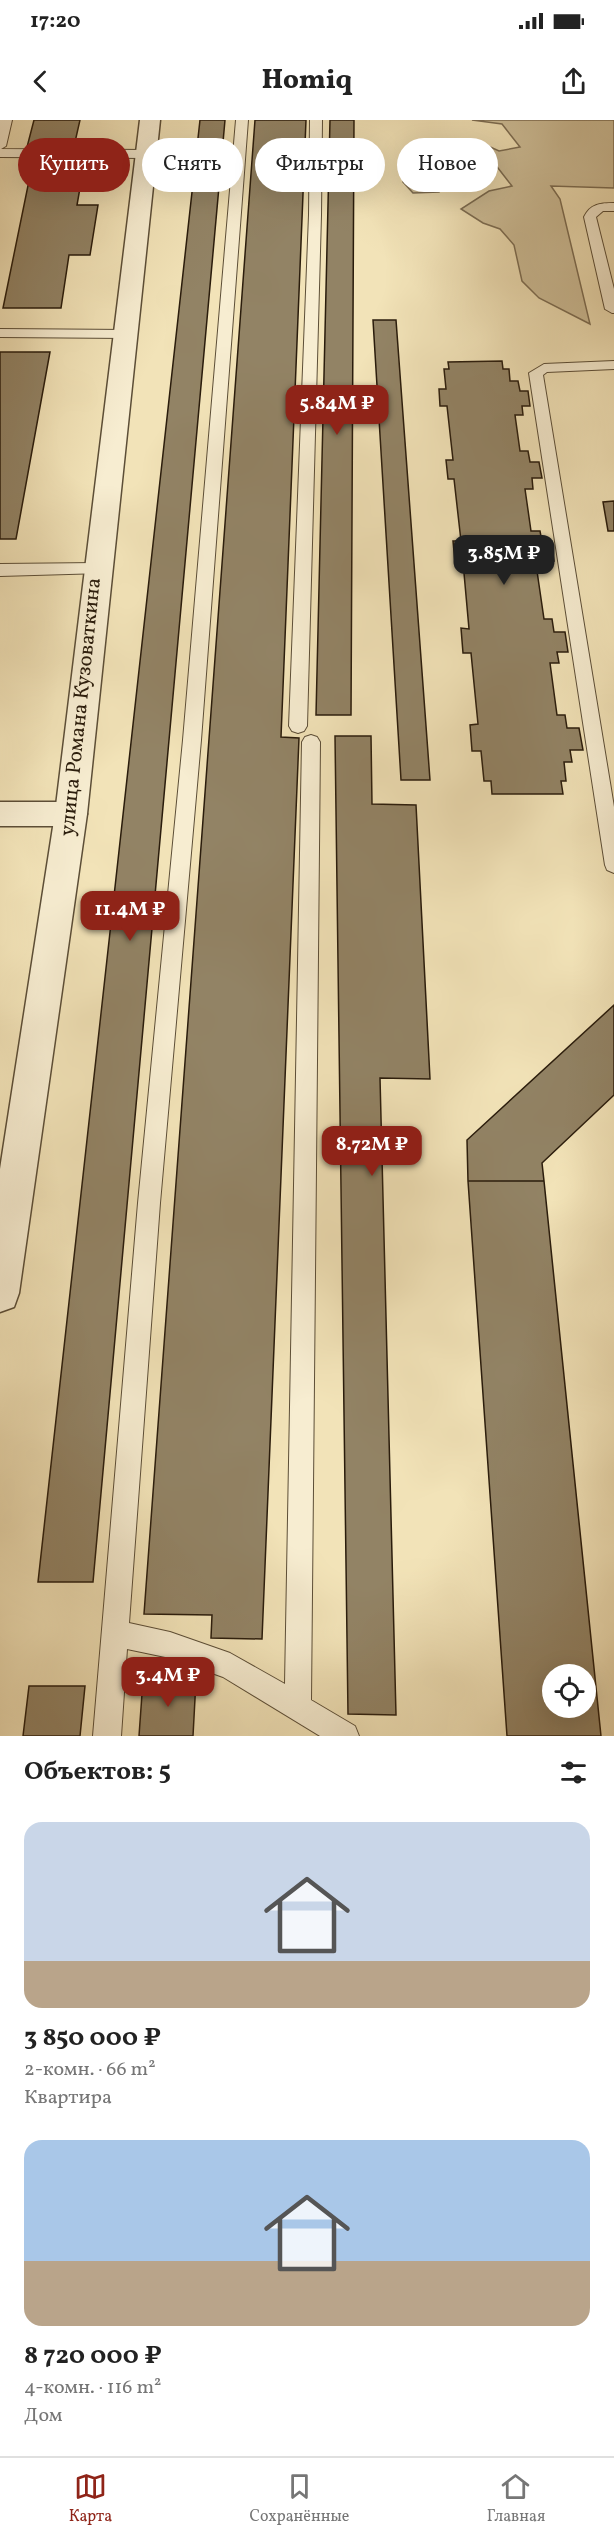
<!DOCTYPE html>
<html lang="ru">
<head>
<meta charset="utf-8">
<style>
  body { margin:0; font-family:Vollkorn,serif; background:#f6f6f6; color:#222; height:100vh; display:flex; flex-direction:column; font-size:22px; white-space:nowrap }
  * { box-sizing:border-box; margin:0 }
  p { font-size:20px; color:#767676 }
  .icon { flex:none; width:33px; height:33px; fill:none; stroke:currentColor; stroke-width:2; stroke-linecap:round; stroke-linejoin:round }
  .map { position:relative; height:1616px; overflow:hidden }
  .side { display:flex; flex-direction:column; background:#fff; flex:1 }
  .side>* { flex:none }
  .guide { position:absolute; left:18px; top:18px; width:579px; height:54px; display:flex; gap:12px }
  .buttons { position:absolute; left:542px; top:1544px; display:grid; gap:12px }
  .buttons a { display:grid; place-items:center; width:54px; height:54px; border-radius:50%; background:#fff; box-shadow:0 6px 24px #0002; font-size:30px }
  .price { position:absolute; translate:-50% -51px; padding:0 14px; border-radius:12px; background:#8f2418; color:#fff; font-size:20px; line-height:39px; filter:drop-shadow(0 2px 3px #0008) }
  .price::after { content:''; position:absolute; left:50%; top:36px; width:18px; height:14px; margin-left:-9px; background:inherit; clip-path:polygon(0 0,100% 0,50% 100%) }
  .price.current { background:#222; color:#fff }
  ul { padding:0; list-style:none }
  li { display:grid; align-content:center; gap:12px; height:318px; padding:0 24px }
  li span { display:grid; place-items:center; height:186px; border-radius:18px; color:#555 }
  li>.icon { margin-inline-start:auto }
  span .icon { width:108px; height:108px; fill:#fffc; stroke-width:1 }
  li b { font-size:26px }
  h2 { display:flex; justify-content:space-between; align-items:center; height:72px; padding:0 24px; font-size:26px }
  .chip { padding:0 21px; border-radius:27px; background:#fff; box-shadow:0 6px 24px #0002; font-size:21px; line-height:54px }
  .chip.current { background:#8f2418; color:#fff }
  .status { display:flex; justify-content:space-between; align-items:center; height:42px; padding:0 30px; background:#fff; direction:ltr }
  .status svg { height:16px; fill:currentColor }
  header { display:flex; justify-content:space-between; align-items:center; height:78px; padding:0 24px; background:#fff; font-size:27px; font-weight:800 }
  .tabs { display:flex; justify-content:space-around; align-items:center; height:84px; border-top:2px solid #e0e0e0; background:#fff; font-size:16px; color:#767676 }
  .tabs a { display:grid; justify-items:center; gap:3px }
  .tabs .current { color:#8f2418 }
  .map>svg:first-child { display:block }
  .green { fill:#d0c19b; stroke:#7d6e54; stroke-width:1.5 }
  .building { fill:#928365; stroke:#2a1c0c; stroke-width:1.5; fill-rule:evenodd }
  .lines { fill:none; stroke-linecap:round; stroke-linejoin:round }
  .service-casing { stroke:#5c4e37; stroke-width:2 }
  .minor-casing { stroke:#5c4e37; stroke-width:3 }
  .tertiary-casing { stroke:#5c4e37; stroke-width:3 }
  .service { fill:#f7edd1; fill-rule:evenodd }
  .minor { fill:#f7edd1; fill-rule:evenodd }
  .tertiary { fill:#f7edd1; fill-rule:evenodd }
  .labels { text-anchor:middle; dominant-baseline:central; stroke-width:5; stroke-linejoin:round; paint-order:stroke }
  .street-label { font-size:21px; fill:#2a1c0c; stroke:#f7edd1 }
</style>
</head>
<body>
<div class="status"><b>17:20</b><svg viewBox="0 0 49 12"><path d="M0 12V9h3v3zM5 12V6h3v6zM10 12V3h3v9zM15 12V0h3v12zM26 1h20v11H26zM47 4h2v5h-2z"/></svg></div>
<header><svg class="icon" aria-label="back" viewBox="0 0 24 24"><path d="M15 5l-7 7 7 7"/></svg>Homiq<svg class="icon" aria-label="share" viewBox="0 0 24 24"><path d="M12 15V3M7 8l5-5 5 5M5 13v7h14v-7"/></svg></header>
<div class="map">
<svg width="614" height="1616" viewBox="0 0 614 1616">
  <rect width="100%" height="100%" fill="#f2e3b8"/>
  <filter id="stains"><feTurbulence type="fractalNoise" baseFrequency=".00333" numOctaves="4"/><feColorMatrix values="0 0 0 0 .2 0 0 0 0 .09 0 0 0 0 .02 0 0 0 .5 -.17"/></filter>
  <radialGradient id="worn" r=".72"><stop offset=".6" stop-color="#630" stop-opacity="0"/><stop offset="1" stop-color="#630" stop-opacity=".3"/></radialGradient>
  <!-- green -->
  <path class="green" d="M472 0H614V68L551 66 560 79 590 204 539 178 522 161 514 125 500 109 483 103 461 89 489 71 512 66 477 21 499 31 520 27 502 4Z
    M412 29 428 41 449 46 456 59 439 72 413 73 403 62Z"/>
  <!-- building -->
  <path class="building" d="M34 0H80L75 22H70L69 28 27 27Z
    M200 0H225L93 1462H38Z
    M255 0H306L281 617 299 618 262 1519 211 1518 212 1495 144 1494Z
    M330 0H354L351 595H316Z
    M84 45 77 85H98L90 135H69L61 188H3L32 46Z
    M373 200H396L430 660H401Z
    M0 232H50L16 419H0Z
    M502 241 503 249H509L510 261H518L520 271H528L530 286H522L523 295H515L520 331H528L530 342H539L542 358H532L533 369H525L531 411H540L542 422 551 421 554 441H544L546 451H537L544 499H552L554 512H565L568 532H557L559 543H550L557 595H565L567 608H579L583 630H570L572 642H564L566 661H561L563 674H492L491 661H484L481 631H472L470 605 478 604 471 533H463L461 508 469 509 463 442H455L453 421H461L454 359H448L446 340H453L447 286H440L439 269H446L444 249H449L448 242Z
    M614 381V411H608L603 382Z
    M335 616H371L372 684 416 685 430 959 380 958 396 1595 348 1594Z
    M614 885V975L542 1043 544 1061H468L467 1020Z
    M468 1061H544L601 1616H507ZM552 1554H585V1587H552Z
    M143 1560H196L193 1616H139Z
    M29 1566H85L80 1616H23Z"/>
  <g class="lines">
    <!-- service casing -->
    <g class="service-casing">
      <path id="service" d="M0 0H12L6 26 1 29 146 30 152 34 146 38 0 37Z
        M236 0H248L201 620 160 1083 129 1503 170 1512 230 1533 285 1564 302 622 305 617 311 615 317 617 320 622 311 1580 355 1606 359 1616H320L223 1557 170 1538 127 1529 121 1616H93L138 1083 183 620Z
        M310 0H322L321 95 307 606 304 611 298 613 292 611 289 606 309 95Z
        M614 83V91H603L596 97 614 169V193H612L605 189 584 97C590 84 600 83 614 83Z
        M0 209 127 210 134 214 127 218 0 217Z
        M614 241V249L547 252 543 255 614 687V753L607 750 605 745 529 253 544 244Z
        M97 443 103 445 105 449 103 453 0 456V444Z"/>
    </g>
    <!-- minor casing -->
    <g class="minor-casing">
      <path id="minor" d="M0 682H71L82 685 87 694 82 703 71 706H0Z"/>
    </g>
    <!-- tertiary casing -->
    <g class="tertiary-casing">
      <path id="tertiary" d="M140 0H160L87 694 19 1173 14 1187 0 1192V1049L55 694Z"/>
    </g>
    <!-- service -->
    <use href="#service" class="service"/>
    <!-- minor -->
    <use href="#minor" class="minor"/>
    <!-- tertiary -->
    <use href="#tertiary" class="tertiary"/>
  </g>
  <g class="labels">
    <!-- street labels -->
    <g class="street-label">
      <text transform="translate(81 587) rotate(-84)">улица Романа Кузоваткина</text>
    </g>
  </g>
  <rect width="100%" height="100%" filter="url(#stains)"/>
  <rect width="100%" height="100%" fill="url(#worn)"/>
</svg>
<div class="buttons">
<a><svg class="icon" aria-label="locate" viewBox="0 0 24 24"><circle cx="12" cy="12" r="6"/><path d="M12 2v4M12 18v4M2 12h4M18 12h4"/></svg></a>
</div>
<b class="price" style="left:337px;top:316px">5.84M ₽</b>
<b class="price current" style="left:504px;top:466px">3.85M ₽</b>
<b class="price" style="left:130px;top:822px">11.4M ₽</b>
<b class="price" style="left:372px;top:1057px">8.72M ₽</b>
<b class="price" style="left:168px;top:1588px">3.4M ₽</b>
<div class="guide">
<a class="chip current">Купить</a>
<a class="chip">Снять</a>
<a class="chip">Фильтры</a>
<a class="chip">Новое</a>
</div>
</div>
<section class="side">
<h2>Объектов: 5<svg class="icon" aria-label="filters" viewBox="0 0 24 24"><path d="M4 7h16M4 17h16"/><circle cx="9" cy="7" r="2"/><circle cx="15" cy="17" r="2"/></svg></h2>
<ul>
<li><span style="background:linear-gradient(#c9d6e8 75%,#b9a48a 0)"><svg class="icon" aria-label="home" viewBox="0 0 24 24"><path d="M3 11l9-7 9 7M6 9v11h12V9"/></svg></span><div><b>3 850 000 ₽</b><p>2-комн. · 66 m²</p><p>Квартира</p></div></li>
<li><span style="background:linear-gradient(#a9c7e8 65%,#b9a48a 0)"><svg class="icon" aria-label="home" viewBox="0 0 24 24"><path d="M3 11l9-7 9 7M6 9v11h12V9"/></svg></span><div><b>8 720 000 ₽</b><p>4-комн. · 116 m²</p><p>Дом</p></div></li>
</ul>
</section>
<nav class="tabs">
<a class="current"><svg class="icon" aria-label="map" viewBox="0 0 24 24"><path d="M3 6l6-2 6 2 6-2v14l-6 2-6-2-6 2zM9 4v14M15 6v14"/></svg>Карта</a>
<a><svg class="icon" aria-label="saved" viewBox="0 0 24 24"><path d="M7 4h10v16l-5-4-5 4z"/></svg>Сохранённые</a>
<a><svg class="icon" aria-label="home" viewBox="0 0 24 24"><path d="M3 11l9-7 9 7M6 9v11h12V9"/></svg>Главная</a>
</nav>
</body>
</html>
